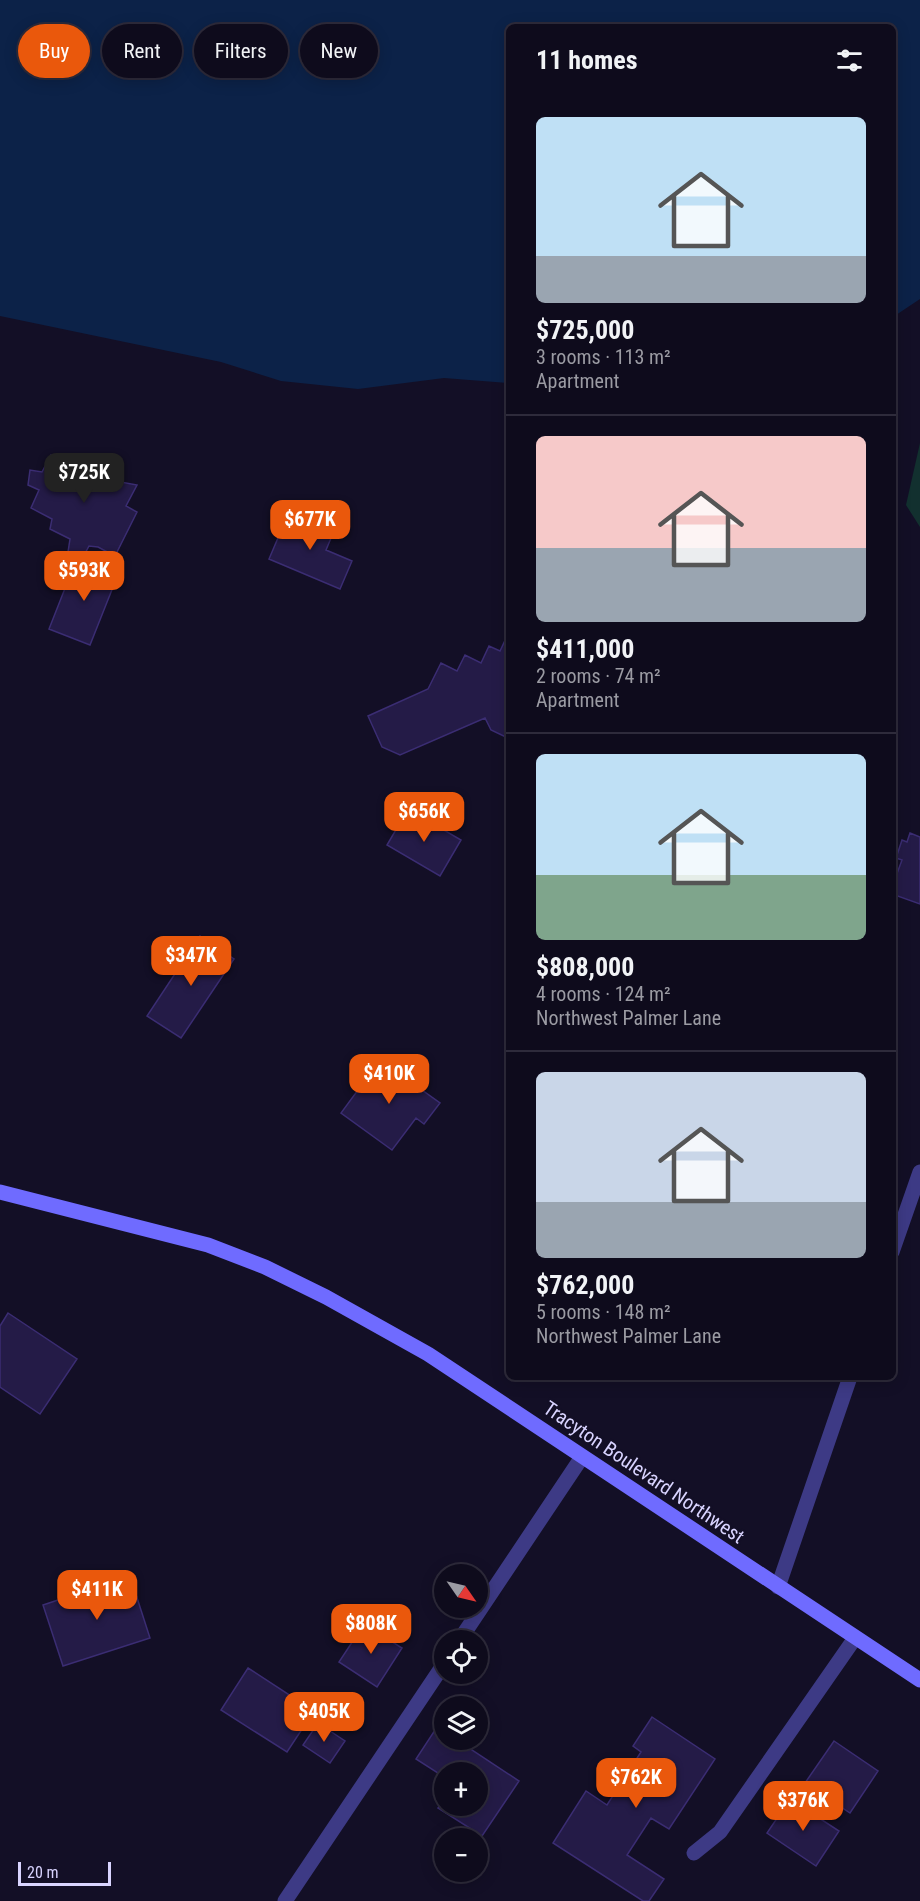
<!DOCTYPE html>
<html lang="en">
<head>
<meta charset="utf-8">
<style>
  body { margin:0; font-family:"Roboto Condensed",sans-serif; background:#1c1929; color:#f1f3f6; height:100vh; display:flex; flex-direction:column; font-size:22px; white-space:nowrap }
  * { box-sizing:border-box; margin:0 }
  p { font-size:20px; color:#9b9ba3 }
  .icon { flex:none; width:33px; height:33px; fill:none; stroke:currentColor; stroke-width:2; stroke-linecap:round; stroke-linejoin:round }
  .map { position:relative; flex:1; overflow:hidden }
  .side { position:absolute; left:506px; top:24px; width:390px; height:1356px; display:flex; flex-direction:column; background:#0e0b1c; border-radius:9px; box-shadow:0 3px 15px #0003,0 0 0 2px #2e2b3b }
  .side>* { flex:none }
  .banner { position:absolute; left:18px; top:24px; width:398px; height:54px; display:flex; gap:12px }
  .needle { width:39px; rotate:124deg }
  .controls { position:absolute; left:434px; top:1564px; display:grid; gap:12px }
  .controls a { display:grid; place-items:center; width:54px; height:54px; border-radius:50%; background:#0e0b1c; box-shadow:0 3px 15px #0003,0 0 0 2px #2e2b3b; font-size:30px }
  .scale { position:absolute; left:18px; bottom:15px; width:93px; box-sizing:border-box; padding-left:6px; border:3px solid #d9d4ff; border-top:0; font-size:16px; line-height:21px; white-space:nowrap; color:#d9d4ff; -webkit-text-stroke:4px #130f26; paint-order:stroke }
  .price { position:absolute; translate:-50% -51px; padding:0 14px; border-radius:12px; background:#ea580c; color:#fff; font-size:20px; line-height:39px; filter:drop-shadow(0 2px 3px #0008) }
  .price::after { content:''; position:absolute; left:50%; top:36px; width:18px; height:14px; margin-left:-9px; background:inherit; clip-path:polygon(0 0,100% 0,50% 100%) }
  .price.selected { background:#222; color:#fff }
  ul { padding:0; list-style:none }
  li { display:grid; align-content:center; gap:12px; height:318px; padding:0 30px }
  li+li { border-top:2px solid #2e2b3b }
  li span { display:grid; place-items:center; height:186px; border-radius:9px; color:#555 }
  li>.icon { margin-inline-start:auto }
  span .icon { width:108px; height:108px; fill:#fffc; stroke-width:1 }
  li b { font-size:26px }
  h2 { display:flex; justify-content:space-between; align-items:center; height:72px; padding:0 30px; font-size:26px }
  .chip { padding:0 21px; border-radius:27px; background:#0e0b1c; box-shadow:0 3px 15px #0003,0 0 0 2px #2e2b3b; font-size:21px; line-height:54px }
  .chip.selected { background:#ea580c; color:#fff }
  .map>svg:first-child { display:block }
  .green { fill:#12302f }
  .water { fill:#0c2248 }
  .building { fill:#241b47; stroke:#3b2d73; stroke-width:1.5 }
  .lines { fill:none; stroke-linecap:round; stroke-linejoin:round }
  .lane { stroke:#3d3a85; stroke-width:15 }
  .street { stroke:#3d3a85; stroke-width:15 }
  .secondary { stroke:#6f6bff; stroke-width:15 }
  .labels { text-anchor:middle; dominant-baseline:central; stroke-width:4.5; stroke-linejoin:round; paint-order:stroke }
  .street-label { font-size:20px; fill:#d9d4ff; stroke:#130f26 }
</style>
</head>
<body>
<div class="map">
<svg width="920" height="1901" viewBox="0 0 920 1901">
  <rect width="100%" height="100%" fill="#130f26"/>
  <!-- green -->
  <path class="green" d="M920 443V527L906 505Z"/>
  <!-- water -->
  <path class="water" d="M0 0H920V299L893 317 892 27H508V383L444 378 358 389 281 381 221 362 0 316Z"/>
  <!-- building -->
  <path class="building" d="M51 455 103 465 117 472 115 481 137 485 126 506 137 512 115 556 98 547 89 546 82 559 68 552 70 539 50 529 52 519 31 508 39 490 28 485 30 470 42 472Z
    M289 512 334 531 326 550 352 561 340 589 269 559Z
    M87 560 119 572 90 645 49 629 73 568 83 572Z
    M508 634V738L491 730 485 718 400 755 382 747 368 716 428 689 441 663 457 671 465 655 481 663 489 646 500 651Z
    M408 809 461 840 440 876 387 845Z
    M910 833 920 837V904L892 894V887L902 860 896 858 902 840 907 842Z
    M200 936 234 959 181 1038 147 1016Z
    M380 1060 440 1103 424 1124 416 1118 392 1150 341 1113Z
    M8 1313 77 1359 40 1414 0 1387V1326Z
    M130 1576 150 1638 63 1666 43 1605Z
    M364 1624 402 1648 377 1687 339 1662Z
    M248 1668 314 1711 287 1752 221 1710Z
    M652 1717 715 1759 669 1829 651 1818 627 1855 664 1879 649 1901H643L553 1843 586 1791 607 1805 641 1752 633 1746Z
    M318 1723 345 1741 330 1763 303 1745Z
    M437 1727 444 1732V1740H457L519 1781 482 1836 438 1808 444 1799V1806H477V1773H444V1777L416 1759Z
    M834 1741 878 1771 850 1813 805 1783Z
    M790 1799 839 1831 816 1866 767 1833Z"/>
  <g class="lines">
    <!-- lane -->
    <path class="lane" d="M892 1252 920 1172
      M778 1587 850 1377
      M694 1853 720 1832 855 1638"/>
    <!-- street -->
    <path class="street" d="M459 1641 582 1457
      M285 1901 444 1664"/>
    <!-- secondary -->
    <path class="secondary" d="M0 1192 208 1245 265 1267 326 1297 428 1354 920 1680"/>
  </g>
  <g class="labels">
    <!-- street labels -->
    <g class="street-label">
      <text transform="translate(644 1472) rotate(34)">Tracyton Boulevard Northwest</text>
    </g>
  </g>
</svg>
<div class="controls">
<a><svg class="needle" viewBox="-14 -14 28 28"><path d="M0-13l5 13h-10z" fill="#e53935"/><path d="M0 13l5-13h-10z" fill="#9b9ba3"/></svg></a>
<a><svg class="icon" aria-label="locate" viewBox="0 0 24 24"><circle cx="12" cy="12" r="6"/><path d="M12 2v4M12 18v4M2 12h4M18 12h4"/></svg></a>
<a><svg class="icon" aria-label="layers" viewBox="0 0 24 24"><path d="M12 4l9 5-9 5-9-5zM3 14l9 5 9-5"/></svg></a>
<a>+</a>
<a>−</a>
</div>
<div class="scale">20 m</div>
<b class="price selected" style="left:84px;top:504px">$725K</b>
<b class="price" style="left:310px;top:551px">$677K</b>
<b class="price" style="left:84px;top:602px">$593K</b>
<b class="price" style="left:424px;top:843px">$656K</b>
<b class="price" style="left:191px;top:987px">$347K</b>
<b class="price" style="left:389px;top:1105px">$410K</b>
<b class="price" style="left:97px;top:1621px">$411K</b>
<b class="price" style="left:371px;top:1655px">$808K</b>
<b class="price" style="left:324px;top:1743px">$405K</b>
<b class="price" style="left:636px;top:1809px">$762K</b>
<b class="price" style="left:803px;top:1832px">$376K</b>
<div class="banner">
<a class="chip selected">Buy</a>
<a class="chip">Rent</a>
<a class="chip">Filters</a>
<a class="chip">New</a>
</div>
<section class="side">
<h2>11 homes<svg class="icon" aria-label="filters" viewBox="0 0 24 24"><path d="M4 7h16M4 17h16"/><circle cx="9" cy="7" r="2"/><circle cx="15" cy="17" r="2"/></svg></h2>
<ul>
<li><span style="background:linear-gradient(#bfe0f5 75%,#9aa5b1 0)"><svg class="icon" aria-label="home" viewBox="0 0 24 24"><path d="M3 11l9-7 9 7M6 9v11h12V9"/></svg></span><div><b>$725,000</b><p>3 rooms · 113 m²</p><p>Apartment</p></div></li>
<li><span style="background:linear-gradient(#f6c9c9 60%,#9aa5b1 0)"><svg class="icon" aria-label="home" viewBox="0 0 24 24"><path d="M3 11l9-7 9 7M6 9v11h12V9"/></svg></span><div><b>$411,000</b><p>2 rooms · 74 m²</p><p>Apartment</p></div></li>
<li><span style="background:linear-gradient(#bfe0f5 65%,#7fa58c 0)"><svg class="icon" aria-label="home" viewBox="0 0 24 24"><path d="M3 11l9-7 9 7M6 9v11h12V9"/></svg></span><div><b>$808,000</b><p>4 rooms · 124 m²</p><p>Northwest Palmer Lane</p></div></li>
<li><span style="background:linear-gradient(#c9d6e8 70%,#9aa5b1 0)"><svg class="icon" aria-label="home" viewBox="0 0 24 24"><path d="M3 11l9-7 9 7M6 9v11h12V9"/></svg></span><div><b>$762,000</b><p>5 rooms · 148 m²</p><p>Northwest Palmer Lane</p></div></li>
</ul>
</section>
</div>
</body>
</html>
